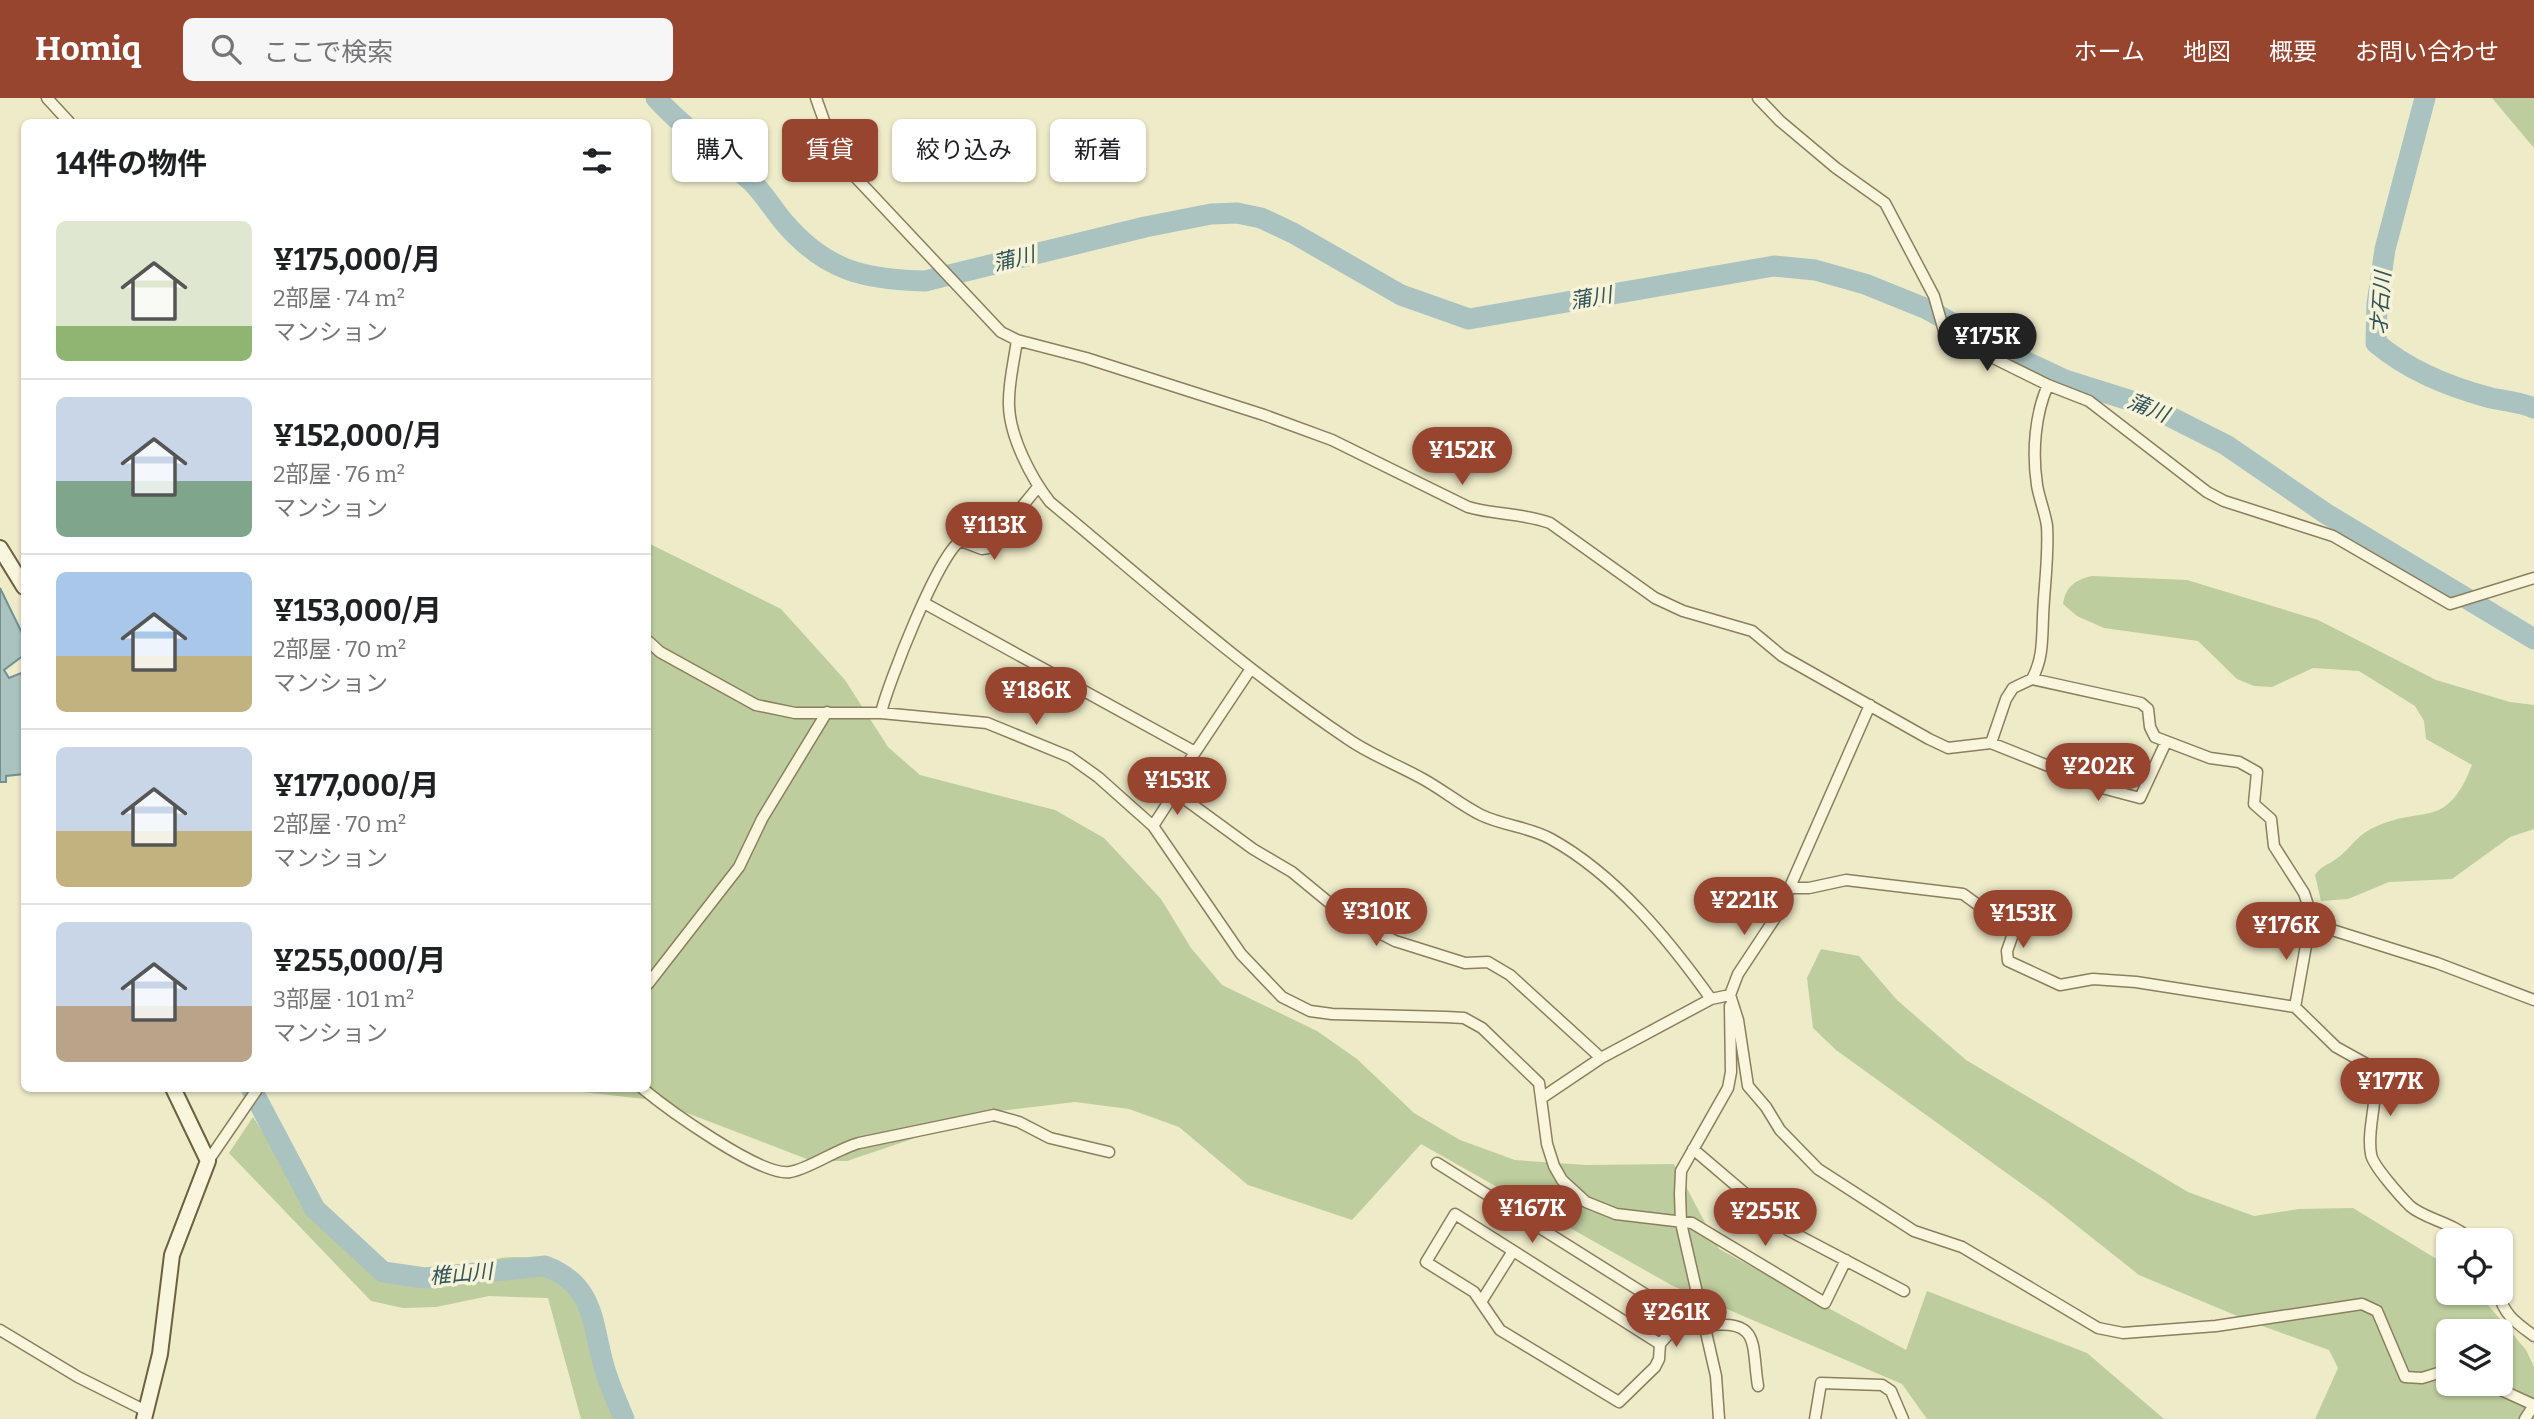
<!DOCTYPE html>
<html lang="ja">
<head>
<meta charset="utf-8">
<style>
  body { margin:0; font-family:Bitter,"Noto Sans JP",serif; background:#f6f6f6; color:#202124; height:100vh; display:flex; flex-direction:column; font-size:26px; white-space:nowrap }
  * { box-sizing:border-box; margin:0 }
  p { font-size:23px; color:#757577 }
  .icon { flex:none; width:38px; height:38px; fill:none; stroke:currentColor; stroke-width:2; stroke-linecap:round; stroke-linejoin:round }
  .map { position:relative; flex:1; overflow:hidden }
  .details { position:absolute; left:21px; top:21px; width:630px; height:973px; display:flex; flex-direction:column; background:#fff; border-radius:10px; box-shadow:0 2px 5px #0004 }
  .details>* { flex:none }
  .banner { position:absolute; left:672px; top:21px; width:665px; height:63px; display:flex; gap:14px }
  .tools { position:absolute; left:2436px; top:1130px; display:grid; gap:14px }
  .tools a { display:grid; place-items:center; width:77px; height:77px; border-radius:10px; background:#fff; box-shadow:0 2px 5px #0004; font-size:35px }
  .price { position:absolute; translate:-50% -60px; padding:0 16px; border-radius:24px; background:#98452f; color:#fff; font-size:23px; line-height:46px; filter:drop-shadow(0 2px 4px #0008) }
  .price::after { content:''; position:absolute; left:50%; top:42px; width:21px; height:16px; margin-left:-10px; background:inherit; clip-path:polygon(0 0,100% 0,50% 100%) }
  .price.on { background:#222; color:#fff }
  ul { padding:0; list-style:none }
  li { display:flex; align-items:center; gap:21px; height:175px; padding:0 35px }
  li+li { border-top:2px solid #e0e0e0 }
  li span { display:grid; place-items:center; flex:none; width:196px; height:140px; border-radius:10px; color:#555 }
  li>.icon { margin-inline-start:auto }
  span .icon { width:84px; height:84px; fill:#fffc; stroke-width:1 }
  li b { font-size:30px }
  h2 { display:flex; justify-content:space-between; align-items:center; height:84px; padding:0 35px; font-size:30px }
  .tag { padding:0 24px; border-radius:10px; background:#fff; box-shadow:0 2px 5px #0004; font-size:24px; line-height:63px }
  .tag.on { background:#98452f; color:#fff }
  header { display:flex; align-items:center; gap:42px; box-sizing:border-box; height:98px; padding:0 35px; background:#98452f; color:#fff }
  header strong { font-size:33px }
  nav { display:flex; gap:38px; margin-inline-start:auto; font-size:24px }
  .search { width:490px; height:63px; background:#f6f6f6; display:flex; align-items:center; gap:18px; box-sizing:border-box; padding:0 24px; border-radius:10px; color:#757577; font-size:26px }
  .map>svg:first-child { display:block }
  .green { fill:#bdcd9d; fill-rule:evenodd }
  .water { fill:#aac3c1; stroke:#709190; stroke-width:2 }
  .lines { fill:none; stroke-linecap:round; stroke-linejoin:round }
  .river { stroke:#aac3c1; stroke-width:21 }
  .street-casing { stroke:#8a7f5e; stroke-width:13 }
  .secondary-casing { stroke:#6d6041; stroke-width:18 }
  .street { stroke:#f9f6dd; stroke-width:10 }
  .secondary { stroke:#f9f6dd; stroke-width:14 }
  .labels { text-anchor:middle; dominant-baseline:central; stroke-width:7; stroke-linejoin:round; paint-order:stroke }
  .water-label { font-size:21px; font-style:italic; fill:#31545b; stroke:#f6f3d9 }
</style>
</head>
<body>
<header>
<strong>Homiq</strong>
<div class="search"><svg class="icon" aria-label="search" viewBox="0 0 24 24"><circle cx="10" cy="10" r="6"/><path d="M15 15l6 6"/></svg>ここで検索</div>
<nav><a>ホーム</a><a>地図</a><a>概要</a><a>お問い合わせ</a></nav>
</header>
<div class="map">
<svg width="2534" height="1321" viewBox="0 0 2534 1321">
  <rect width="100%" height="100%" fill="#eeebc9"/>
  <!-- green -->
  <path class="green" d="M2492 0H2534V50Z
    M648 445 781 511 845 582 888 649 920 677 1055 712 1104 740 1161 801 1191 850 1222 887 1317 933 1357 961 1414 1015 1460 1042 1515 1062 1586 1067 1674 1066 1719 1151 1906 1252 1927 1193 2087 1255 2164 1321H1927L1902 1286 1673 1188 1421 1046 1352 1122 1248 1087 1179 1029 1129 1011 1075 1004 992 1014 847 1063H812L653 1002 556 991 648 990Z
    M2092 478 2187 482 2318 522 2436 582 2510 604 2534 607V731L2510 739 2452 781 2389 784 2348 801 2321 803 2315 777C2321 768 2328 767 2336 761 2348 753 2357 738 2369 732 2422 704 2445 736 2472 667L2426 641 2424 623 2415 608 2359 573 2313 570 2272 589 2254 588 2237 581 2198 543 2104 530 2077 518 2063 506C2066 488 2075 482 2092 478Z
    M1821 851 1859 858 1897 902 1966 962 2188 1094 2254 1118 2299 1111 2353 1110 2448 1168V1195H2478L2526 1252 2534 1269V1321H2315L2338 1270 2329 1252 2254 1225 2139 1177 2047 1104 1836 952 1813 930 1807 880ZM2448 1234H2501V1286H2448Z
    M253 1019C282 1061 353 1191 408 1187 434 1184 475 1167 501 1160 543 1155 564 1168 587 1203L613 1321H581L548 1200 489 1198 436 1209 403 1210 371 1203 229 1055Z"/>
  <!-- water -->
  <path class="water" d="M0 490 24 539V557L4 572 9 580 21 575 24 584V676L6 678V684H0Z"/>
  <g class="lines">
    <!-- river -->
    <path class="river" d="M656 0C685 32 721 56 753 85 764 96 773 111 783 123 824 172 864 182 925 183L1145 129 1211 116 1237 115 1261 120 1293 135 1401 197 1469 221 1774 168 1815 172 1865 186 1927 211 1996 250 2065 282 2151 309 2226 347 2325 415 2534 541
      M2425 0 2385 151 2377 206 2376 245C2409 273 2449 289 2491 300 2505 303 2521 304 2534 310
      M251 990 315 1111 383 1174 425 1180 545 1168C598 1188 591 1229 606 1275 611 1291 618 1306 624 1321"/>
    <!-- street casing -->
    <g class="street-casing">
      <path id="street" d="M47 0 69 24
        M816 0 833 48 845 68 1001 234 1017 242 1086 260 1264 317 1332 342 1468 409C1495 417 1523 415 1550 425L1655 500 1683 513 1752 533 1782 558 1929 641 1948 650 1991 645 2006 601 2013 590 2032 581 2141 605 2148 611 2150 629 2155 639 2210 660 2239 664 2257 674 2254 706 2271 721 2274 748 2304 795 2309 810 2310 825 2295 909
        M1758 0 1780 23 1836 70 1885 105 1934 198 1944 233 1951 239 2048 287 2089 303 2207 394 2224 403 2333 438 2450 506 2534 480
        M1017 242C1014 264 1008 286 1009 308 1010 339 1031 380 1050 404 1148 485 1242 570 1348 641 1371 657 1398 667 1423 681 1443 692 1461 707 1481 717 1504 728 1530 729 1551 741 1616 777 1669 842 1711 901
        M924 505 1195 654
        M648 543 660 554 756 607 795 615H881L987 625 1070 659 1098 679 1153 728 1241 856 1282 899 1310 913 1332 916 1446 919 1464 920 1482 930 1539 985 1547 1046 1554 1068 1562 1082 1586 1104 1616 1116 1692 1125 1825 1205 1846 1162
        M2032 581C2043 561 2042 542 2043 519 2044 489 2049 458 2047 428 2045 414 2039 400 2037 387 2032 354 2035 316 2048 287
        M881 615C887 588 940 452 961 443L982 451 988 450 1038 389
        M1991 645 2106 691 2140 700 2166 644
        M1175 694 1253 751 1292 774 1343 816 1395 843 1465 865 1488 864 1510 877 1601 960
        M1153 728 1175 694 1184 671 1250 572
        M1789 790H1809L1846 782 1963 796 2014 833 2007 853 2008 863 2060 887 2093 881 2136 884 2295 909 2336 949 2372 969C2381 999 2366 1028 2371 1056 2372 1067 2402 1100 2410 1108 2426 1122 2454 1124 2472 1143
        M2310 825 2437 865 2534 902
        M648 886 739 769 762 721 827 614
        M1730 897 1738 922 1748 988 1766 1009 1780 1032 1818 1071 1914 1133 1962 1149 2098 1230 2123 1235 2216 1228 2362 1206 2377 1213 2405 1279 2422 1280 2448 1272
        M642 990C666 1010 761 1079 790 1074 807 1072 837 1051 859 1045L994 1017 1019 1024 1050 1040 1109 1054
        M1543 999 1601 960 1711 901 1730 897 1738 876 1779 814 1870 607
        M1693 1051 1788 1132 1904 1193
        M208 1063 258 990
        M1437 1065 1683 1220 1660 1246 1659 1261 1655 1269 1619 1304 1500 1232 1474 1194 1426 1164 1455 1116 1660 1246
        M2499 1195C2503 1217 2518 1226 2534 1238
        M1481 1204 1513 1153
        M1704 1228C1762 1220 1751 1246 1758 1288
        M0 1232 78 1279 146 1313
        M2488 1286 2534 1307
        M1719 1321 1716 1278 1681 1125 1680 1096 1681 1073 1728 990 1731 974 1730 908
        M1815 1321 1821 1285 1882 1287 1891 1293 1903 1321
        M2525 1321 2534 1307"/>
    </g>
    <!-- secondary casing -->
    <g class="secondary-casing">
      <path id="secondary" d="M0 450 24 489
        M144 1321 160 1256 172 1157 208 1063 173 990"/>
    </g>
    <!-- street -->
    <use href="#street" class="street"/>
    <!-- secondary -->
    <use href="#secondary" class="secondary"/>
  </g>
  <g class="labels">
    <!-- water labels -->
    <g class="water-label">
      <text transform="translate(1014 161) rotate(-14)">蒲川</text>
      <text transform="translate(1591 200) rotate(-10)">蒲川</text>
      <text transform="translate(2381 205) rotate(-86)">才石川</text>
      <text transform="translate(2148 310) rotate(22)">蒲川</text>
      <text transform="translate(461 1176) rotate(-5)">椎山川</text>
    </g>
  </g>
</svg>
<div class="tools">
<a><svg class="icon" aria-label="locate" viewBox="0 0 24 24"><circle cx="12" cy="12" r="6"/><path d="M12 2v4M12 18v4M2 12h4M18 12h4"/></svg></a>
<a><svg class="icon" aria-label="layers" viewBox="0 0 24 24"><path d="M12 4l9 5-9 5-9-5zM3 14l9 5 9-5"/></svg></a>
</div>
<b class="price on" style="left:1987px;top:275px">¥175K</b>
<b class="price" style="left:1462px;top:389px">¥152K</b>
<b class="price" style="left:994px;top:464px">¥113K</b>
<b class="price" style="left:1036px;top:629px">¥186K</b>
<b class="price" style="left:2098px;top:705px">¥202K</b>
<b class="price" style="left:1177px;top:719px">¥153K</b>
<b class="price" style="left:1744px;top:839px">¥221K</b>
<b class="price" style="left:1376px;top:850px">¥310K</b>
<b class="price" style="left:2023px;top:852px">¥153K</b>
<b class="price" style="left:2286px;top:864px">¥176K</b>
<b class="price" style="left:2390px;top:1020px">¥177K</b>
<b class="price" style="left:1532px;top:1147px">¥167K</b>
<b class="price" style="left:1765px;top:1150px">¥255K</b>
<b class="price" style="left:1676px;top:1251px">¥261K</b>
<div class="banner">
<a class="tag">購入</a>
<a class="tag on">賃貸</a>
<a class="tag">絞り込み</a>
<a class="tag">新着</a>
</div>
<section class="details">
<h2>14件の物件<svg class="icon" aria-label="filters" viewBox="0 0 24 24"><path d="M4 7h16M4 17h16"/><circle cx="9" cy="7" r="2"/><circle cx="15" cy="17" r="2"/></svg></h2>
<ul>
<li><span style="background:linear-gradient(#dfe7d0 75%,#8fb573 0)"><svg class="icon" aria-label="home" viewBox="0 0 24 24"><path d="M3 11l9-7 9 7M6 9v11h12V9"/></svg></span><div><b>¥175,000/月</b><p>2部屋 · 74 m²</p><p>マンション</p></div></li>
<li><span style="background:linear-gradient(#c9d6e8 60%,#7fa58c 0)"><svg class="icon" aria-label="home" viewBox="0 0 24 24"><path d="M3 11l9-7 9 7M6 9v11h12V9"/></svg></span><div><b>¥152,000/月</b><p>2部屋 · 76 m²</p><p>マンション</p></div></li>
<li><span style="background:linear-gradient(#a9c7e8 60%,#c2b280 0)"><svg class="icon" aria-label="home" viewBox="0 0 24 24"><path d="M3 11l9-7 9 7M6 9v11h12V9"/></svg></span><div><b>¥153,000/月</b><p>2部屋 · 70 m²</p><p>マンション</p></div></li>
<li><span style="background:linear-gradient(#c9d6e8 60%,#c2b280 0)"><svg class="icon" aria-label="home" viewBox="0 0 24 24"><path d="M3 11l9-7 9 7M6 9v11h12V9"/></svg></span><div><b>¥177,000/月</b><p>2部屋 · 70 m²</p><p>マンション</p></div></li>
<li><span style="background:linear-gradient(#c9d6e8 60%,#b9a48a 0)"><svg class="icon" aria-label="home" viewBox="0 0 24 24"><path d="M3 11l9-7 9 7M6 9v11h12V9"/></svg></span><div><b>¥255,000/月</b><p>3部屋 · 101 m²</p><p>マンション</p></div></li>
</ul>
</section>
</div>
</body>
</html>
